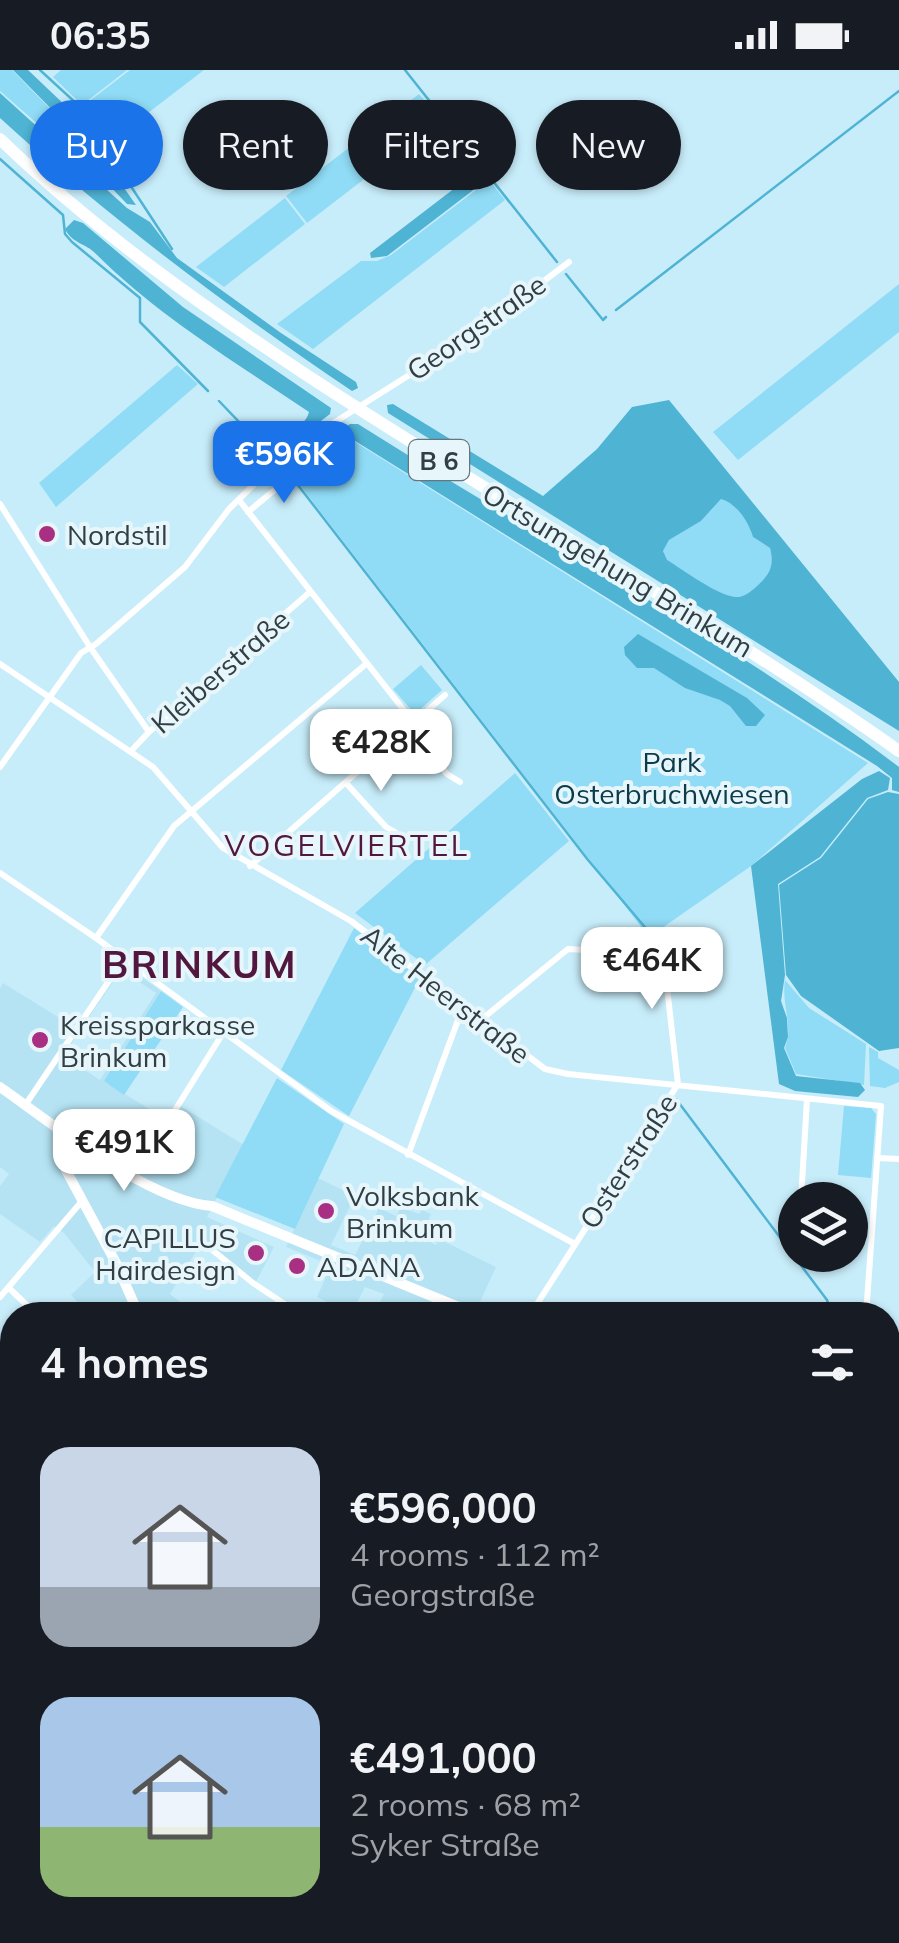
<!DOCTYPE html>
<html lang="en">
<head>
<meta charset="utf-8">
<style>
  body { margin:0; font-family:Mulish,sans-serif; background:#242831; color:#f1f3f6; height:100vh; display:flex; flex-direction:column; font-size:38px; white-space:nowrap }
  * { box-sizing:border-box; margin:0 }
  p { font-size:32px; color:#9ea1a6 }
  .icon { flex:none; width:55px; height:55px; fill:none; stroke:currentColor; stroke-width:2; stroke-linecap:round; stroke-linejoin:round }
  .map { position:relative; flex:1; overflow:hidden }
  .panel { position:absolute; left:0px; top:1232px; width:900px; height:642px; display:flex; flex-direction:column; background:#171b24; border-radius:40px 40px 0 0; box-shadow:0 2px 8px #0004 }
  .panel>* { flex:none }
  .top-card { position:absolute; left:30px; top:30px; width:840px; height:90px; display:flex; gap:20px }
  .tools { position:absolute; left:778px; top:1112px; display:grid; gap:20px }
  .tools a { display:grid; place-items:center; width:90px; height:90px; border-radius:50%; background:#171b24; box-shadow:0 2px 8px #0004; font-size:50px }
  .price { position:absolute; translate:-50% -85px; padding:0 22px; border-radius:20px; background:#fff; color:#222; font-size:32px; line-height:65px; filter:drop-shadow(0 2px 5px #0008) }
  .price::after { content:''; position:absolute; left:50%; top:60px; width:30px; height:22px; margin-left:-15px; background:inherit; clip-path:polygon(0 0,100% 0,50% 100%) }
  .price.selected { background:#1a73e8; color:#fff }
  ul { padding:0; list-style:none }
  li { display:flex; align-items:center; gap:30px; height:250px; padding:0 40px }
  li span { display:grid; place-items:center; flex:none; width:280px; height:200px; border-radius:30px; color:#555 }
  li>.icon { margin-inline-start:auto }
  span .icon { width:120px; height:120px; fill:#fffc; stroke-width:1 }
  li b { font-size:42px }
  h2 { display:flex; justify-content:space-between; align-items:center; height:120px; padding:0 40px; font-size:42px }
  .tag { padding:0 35px; border-radius:45px; background:#171b24; box-shadow:0 2px 8px #0004; font-size:35px; line-height:90px }
  .tag.selected { background:#1a73e8; color:#fff }
  .status { display:flex; justify-content:space-between; align-items:center; height:70px; padding:0 50px; background:#171b24; direction:ltr }
  .status svg { height:28px; fill:currentColor }
  .map>svg:first-child { display:block }
  .built { fill:#b5e3f3; fill-rule:evenodd }
  .green { fill:#90dbf5 }
  .forest { fill:#4fb3d4; fill-rule:evenodd }
  .water { fill:#4fb4d4 }
  .lines { fill:none; stroke-linecap:round; stroke-linejoin:round }
  .stream { stroke:#4fb4d4; stroke-width:2.5 }
  .street { stroke:#fff; stroke-width:6 }
  .secondary { stroke:#fff; stroke-width:10 }
  .highway { stroke:#fff; stroke-width:12 }
  .rail-casing { stroke:#768f98; stroke-width:6 }
  .rail { stroke:#e7f6fb; stroke-width:2.5; stroke-dasharray:8; stroke-linecap:butt }
  .poi-dot { fill:#a92f82; stroke:#e7f6fb; stroke-width:4 }
  .labels { text-anchor:middle; dominant-baseline:central; stroke-width:8; stroke-linejoin:round; paint-order:stroke }
  .shield { fill:#e7f6fb; stroke:#68767c; stroke-width:2.5 }
  .shield-label { font-size:25px; font-weight:bold; fill:#313f45 }
  .street-label { font-size:28px; fill:#313f45; stroke:#e7f6fb }
  .poi-label { font-size:28px; fill:#313f45; stroke:#e7f6fb; text-anchor:start }
  .park-label { font-size:28px; fill:#0d3b49; stroke:#e7f6fb }
  .neighbourhood-label { font-size:30px; letter-spacing:2.5px; fill:#52173e; stroke:#e7f6fb }
  .district-label { font-size:38px; font-weight:bold; letter-spacing:2.5px; fill:#52173e; stroke:#e7f6fb }
</style>
</head>
<body>
<div class="status"><b>06:35</b><svg viewBox="0 0 49 12"><path d="M0 12V9h3v3zM5 12V6h3v6zM10 12V3h3v9zM15 12V0h3v12zM26 1h20v11H26zM47 4h2v5h-2z"/></svg></div>
<div class="map">
<svg width="899" height="1873" viewBox="0 0 899 1873">
  <rect width="100%" height="100%" fill="#c8edfa"/>
  <!-- built -->
  <path class="built" d="M121 892 161 921 104 1011 167 1050 177 1034 244 1075 207 1147 274 1177 256 1212 203 1170 170 1224 197 1245H89L71 1225 95 1202 64 1163 54 1156 40 1172 0 1144V1116L9 1104 0 1097V918L3 913 76 958ZM121 900 156 923 100 1010 63 986Z
    M318 1108 355 1126 331 1175 355 1185 379 1138 396 1146 401 1137 419 1144 422 1140 431 1144 421 1167 436 1175 439 1169 496 1197 474 1245H374L384 1224 365 1217 351 1244 317 1227 331 1195 286 1177Z
    M3 1318 12 1337V1526L0 1521V1322Z"/>
  <!-- green -->
  <path class="green" d="M0 0H12L73 62 103 111 0 21Z
    M61 0H127L82 35 53 7Z
    M130 0H204L110 72 83 36Z
    M419 24 441 50 307 153 286 126Z
    M489 110 505 130 313 279 277 254 361 191H377L391 185Z
    M285 128 305 154 224 217 196 197Z
    M899 214V262L738 390 713 362Z
    M177 295 198 314 56 437 39 413Z
    M347 367 868 693 751 796 649 867 286 397Z
    M721 429C737 434 748 451 753 467L770 478C774 494 771 503 759 514 754 519 746 526 739 527 722 529 682 499 666 490L663 481 669 470 701 451Z
    M421 595 442 620 415 644 393 619Z
    M515 703 569 771 425 895 355 843Z
    M354 858 420 908 349 1046 281 1000Z
    M785 910 809 938 866 974 864 1015 796 1004 785 978C794 955 781 934 785 910Z
    M161 921 183 937 124 1025 104 1011Z
    M869 977 878 982V988L899 1000V1012L885 1018 870 1016Z
    M277 1008 344 1054 295 1159 215 1127Z
    M844 1036 871 1038 876 1044 871 1108 838 1105Z
    M432 1863H579L585 1873H439Z"/>
  <!-- forest -->
  <path class="forest" d="M13 0H28L69 39 136 135 127 134 103 109 74 62Z
    M0 23 127 138 150 152 177 188 281 263 356 312 358 318 352 321C228 237 110 149 0 48Z
    M481 98 489 108 387 186 371 188 370 183Z
    M74 150 83 153 183 237 331 338 330 344 278 384C279 365 305 359 309 342 235 292 158 246 95 183 85 173 73 174 65 159Z
    M669 330 899 612V661L388 343 387 335 393 334 543 426 597 379 632 337ZM721 429C737 434 748 451 753 467L770 478C774 494 771 503 759 514 754 519 746 526 739 527 722 529 682 499 667 490L663 481 669 470 701 451Z
    M350 354H358C538 468 729 568 899 697V722L892 720V708L877 696 352 369 346 365 345 357Z
    M879 701 890 708 888 720 867 728 820 787 778 814 785 905 781 931 787 948 788 967 784 978 796 1006 860 1013 865 1020 858 1027 795 1021 779 1014 751 796 862 709Z"/>
  <!-- water -->
  <path class="water" d="M638 564 747 628 765 645 756 656H746L730 636 720 630 685 618 654 598H637L625 585 624 577Z
    M888 722 899 724V978L879 981 801 926 786 905 779 815 821 788 868 729Z"/>
  <g class="lines">
    <!-- stream -->
    <path class="stream" d="M40 0 77 34 172 179
      M405 0 557 192
      M0 89 63 145 65 164 72 172 140 228V252L208 321
      M566 204 603 250 606 247
      M616 240 899 21
      M219 331 263 377
      M270 384 273 388
      M282 396 287 402
      M294 410 588 790 655 869
      M676 1029 827 1230 829 1236 824 1245"/>
    <!-- street -->
    <path class="street" d="M239 430 414 653
      M0 434 90 577 149 662
      M248 442 295 403
      M0 594 153 697 223 778 351 851 545 999 568 1004 881 1036 866 1245
      M408 659 447 704 460 712
      M131 681 149 662 310 522
      M0 697 81 583 96 574 185 497 229 439 286 383 474 264 569 192
      M346 713 386 757 395 762
      M250 796 445 625
      M0 803 96 868 331 1041 575 1174
      M96 868 174 756 366 594
      M482 949 568 879 584 880
      M26 1034 123 890
      M408 1085 464 934
      M877 1088 899 1089
      M134 1106 223 963
      M801 1130 807 1029
      M200 1170 253 1213 301 1245
      M9 1218 37 1245
      M0 1227 82 1131
      M530 1245 678 1014 661 865
      M888 1565 899 1579
      M0 1662 12 1648
      M888 1677 899 1680
      M0 1761 12 1777
      M888 1804 899 1797
      M80 1862 88 1873
      M815 1862 829 1873
      M123 1873 133 1862
      M640 1873 654 1862"/>
    <!-- secondary -->
    <path class="secondary" d="M0 1017C53 1054 148 1131 212 1136L478 1245
      M66 1062 60 1075V1089L116 1193 139 1245
      M69 1099 67 1086 76 1069
      M888 1347 899 1344
      M888 1437 899 1446
      M299 1862 302 1873"/>
    <!-- highway -->
    <path class="highway" d="M0 69C92 158 199 234 305 304 501 433 707 546 899 681"/>
    <!-- rail casing -->
    <g class="rail-casing">
      <path id="rail" d="M0 1519 12 1524
        M856 1862 889 1873"/>
    </g>
    <!-- rail -->
    <use href="#rail" class="rail"/>
  </g>
  <!-- markers -->
  <g class="poi-dot">
    <circle cx="47" cy="464" r="10"/>
    <circle cx="40" cy="970" r="10"/>
    <circle cx="326" cy="1141" r="10"/>
    <circle cx="256" cy="1183" r="10"/>
    <circle cx="297" cy="1196" r="10"/>
  </g>
  <g class="labels">
    <!-- shield labels -->
    <rect class="shield" x="409" y="370" width="60" height="40" rx="8"/>
    <g class="shield-label">
      <text x="439" y="390">B 6</text>
    </g>
    <!-- street labels -->
    <g class="street-label">
      <text transform="translate(476 257) rotate(-35)">Georgstraße</text>
      <text transform="translate(618 500) rotate(31)">Ortsumgehung Brinkum</text>
      <text transform="translate(220 601) rotate(-41)">Kleiberstraße</text>
      <text transform="translate(446 924) rotate(38)">Alte Heerstraße</text>
      <text transform="translate(628 1091) rotate(-57)">Osterstraße</text>
    </g>
    <!-- poi labels -->
    <g class="poi-label">
      <text x="67" y="464">Nordstil</text>
      <text x="60" y="954">Kreissparkasse<tspan x="60" dy="32">Brinkum</tspan></text>
      <text x="346" y="1125">Volksbank<tspan x="346" dy="32">Brinkum</tspan></text>
      <text x="236" y="1167" text-anchor="end">CAPILLUS<tspan x="236" dy="32">Hairdesign</tspan></text>
      <text x="317" y="1196">ADANA</text>
    </g>
    <!-- park labels -->
    <g class="park-label">
      <text x="672" y="691">Park<tspan x="672" dy="32">Osterbruchwiesen</tspan></text>
    </g>
    <!-- neighbourhood labels -->
    <g class="neighbourhood-label">
      <text x="347" y="775">VOGELVIERTEL</text>
    </g>
    <!-- district labels -->
    <g class="district-label">
      <text x="200" y="894">BRINKUM</text>
    </g>
  </g>
</svg>
<div class="tools">
<a><svg class="icon" aria-label="layers" viewBox="0 0 24 24"><path d="M12 4l9 5-9 5-9-5zM3 14l9 5 9-5"/></svg></a>
</div>
<b class="price selected" style="left:284px;top:436px">€596K</b>
<b class="price" style="left:381px;top:724px">€428K</b>
<b class="price" style="left:652px;top:942px">€464K</b>
<b class="price" style="left:124px;top:1124px">€491K</b>
<div class="top-card">
<a class="tag selected">Buy</a>
<a class="tag">Rent</a>
<a class="tag">Filters</a>
<a class="tag">New</a>
</div>
<section class="panel">
<h2>4 homes<svg class="icon" aria-label="filters" viewBox="0 0 24 24"><path d="M4 7h16M4 17h16"/><circle cx="9" cy="7" r="2"/><circle cx="15" cy="17" r="2"/></svg></h2>
<ul>
<li><span style="background:linear-gradient(#c9d6e8 70%,#9aa5b1 0)"><svg class="icon" aria-label="home" viewBox="0 0 24 24"><path d="M3 11l9-7 9 7M6 9v11h12V9"/></svg></span><div><b>€596,000</b><p>4 rooms · 112 m²</p><p>Georgstraße</p></div></li>
<li><span style="background:linear-gradient(#a9c7e8 65%,#8fb573 0)"><svg class="icon" aria-label="home" viewBox="0 0 24 24"><path d="M3 11l9-7 9 7M6 9v11h12V9"/></svg></span><div><b>€491,000</b><p>2 rooms · 68 m²</p><p>Syker Straße</p></div></li>
</ul>
</section>
</div>
</body>
</html>
